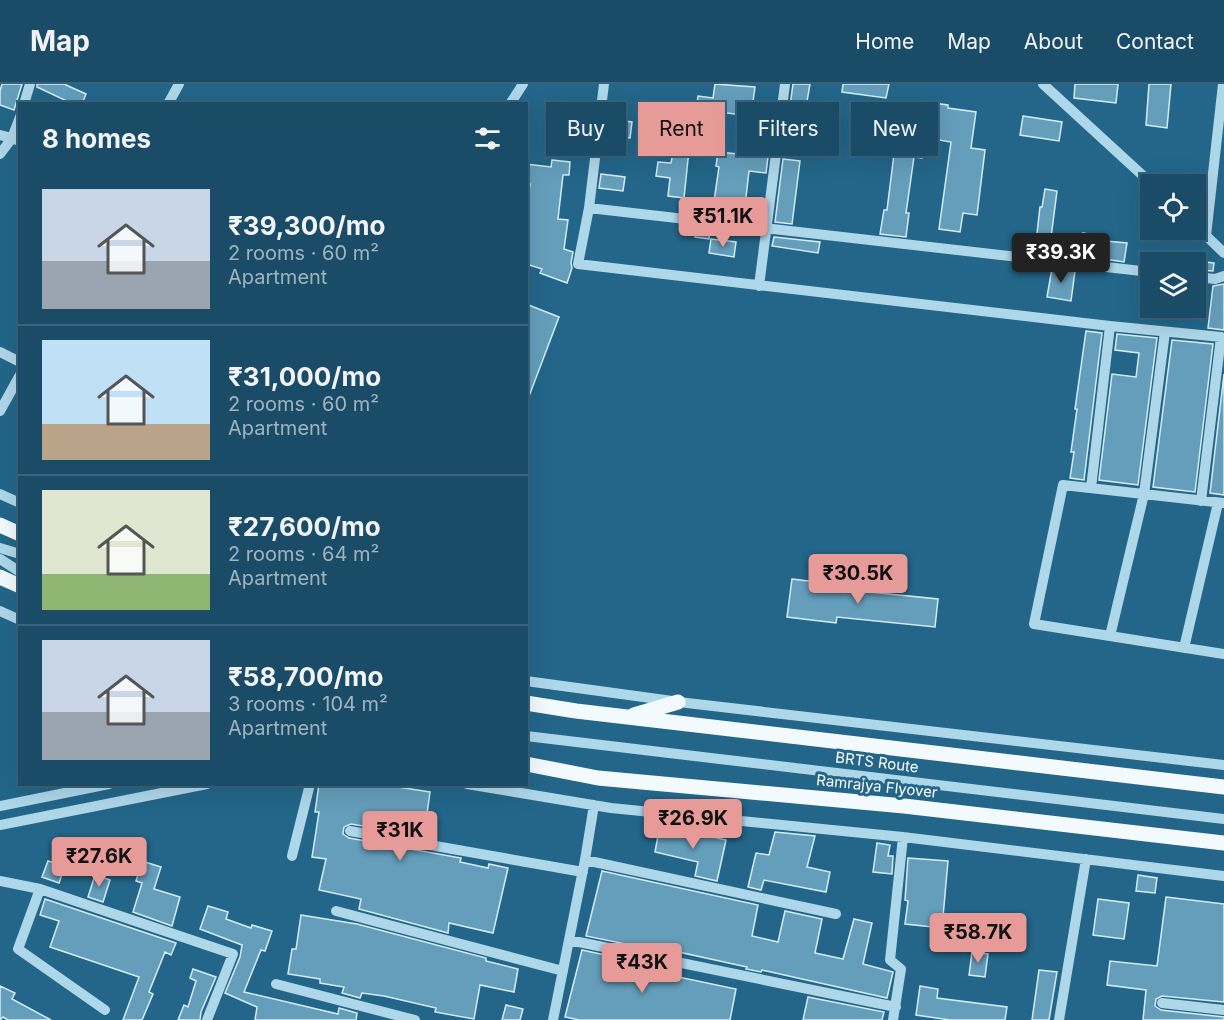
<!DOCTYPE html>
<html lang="en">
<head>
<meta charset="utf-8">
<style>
  body { margin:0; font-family:Inter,sans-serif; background:#275670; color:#f1f3f6; height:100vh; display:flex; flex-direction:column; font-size:22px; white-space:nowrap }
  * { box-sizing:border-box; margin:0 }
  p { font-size:20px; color:#9fb4c0 }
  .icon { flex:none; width:33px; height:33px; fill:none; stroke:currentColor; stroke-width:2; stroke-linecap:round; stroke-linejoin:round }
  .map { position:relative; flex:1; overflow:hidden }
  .panel { position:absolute; left:18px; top:18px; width:510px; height:684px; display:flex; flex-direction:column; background:#1a4c67; border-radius:0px; box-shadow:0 6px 24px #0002,0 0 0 2px #38637b }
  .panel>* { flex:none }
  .top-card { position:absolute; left:546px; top:18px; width:570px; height:54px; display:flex; gap:12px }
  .controls { position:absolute; left:1140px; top:90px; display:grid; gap:12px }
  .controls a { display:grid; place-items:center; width:66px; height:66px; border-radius:0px; background:#1a4c67; box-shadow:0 6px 24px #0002,0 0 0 2px #38637b; font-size:30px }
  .price { position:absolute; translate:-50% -51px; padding:0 14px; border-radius:6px; background:#e69b98; color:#111; font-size:20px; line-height:39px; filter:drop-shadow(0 2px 3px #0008) }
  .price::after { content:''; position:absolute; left:50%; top:36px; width:18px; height:14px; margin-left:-9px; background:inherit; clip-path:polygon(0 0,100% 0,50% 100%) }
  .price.selected { background:#222; color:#fff }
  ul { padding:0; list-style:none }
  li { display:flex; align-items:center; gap:18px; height:150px; padding:0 24px }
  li+li { border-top:2px solid #38637b }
  li span { display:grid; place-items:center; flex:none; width:168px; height:120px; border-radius:0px; color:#555 }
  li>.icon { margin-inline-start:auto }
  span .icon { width:72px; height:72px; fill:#fffc; stroke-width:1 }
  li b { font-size:26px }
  h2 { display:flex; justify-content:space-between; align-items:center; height:72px; padding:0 24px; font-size:26px }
  .pill { padding:0 21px; border-radius:0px; background:#1a4c67; box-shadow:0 6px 24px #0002,0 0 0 2px #38637b; font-size:21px; line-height:54px }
  .pill.selected { background:#e69b98; color:#111 }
  header { display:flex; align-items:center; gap:36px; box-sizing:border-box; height:84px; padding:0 30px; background:#1a4c67; border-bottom:2px solid #38637b }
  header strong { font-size:28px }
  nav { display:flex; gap:33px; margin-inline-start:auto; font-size:21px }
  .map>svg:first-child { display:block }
  .building { fill:#649ebb; stroke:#d4ecf8; stroke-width:1.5 }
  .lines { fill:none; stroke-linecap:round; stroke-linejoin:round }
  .minor { stroke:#afd7ea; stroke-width:10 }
  .major { stroke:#f3fafe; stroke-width:15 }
  .labels { text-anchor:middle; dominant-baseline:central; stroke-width:6; stroke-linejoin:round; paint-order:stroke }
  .street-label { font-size:15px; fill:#fff; stroke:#236689 }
</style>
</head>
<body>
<header>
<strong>Map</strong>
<nav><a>Home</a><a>Map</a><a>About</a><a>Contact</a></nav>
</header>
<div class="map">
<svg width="1224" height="936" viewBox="0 0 1224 936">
  <rect width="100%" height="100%" fill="#236689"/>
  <!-- building -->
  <path class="building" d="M2 0H22L14 26 0 21V7Z
    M37 0H64L86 10 82 20H73L37 3Z
    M715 0 755 3 751 32 711 27V29L696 27 698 12 713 14Z
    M793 0H810L806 23 822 25 820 41 788 37Z
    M843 0H889L886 14 842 8Z
    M1075 0H1118L1116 19 1074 14Z
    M1149 0H1171L1167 44 1146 41Z
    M933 19 948 21V24L976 28 971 64 985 66 977 131 963 129 960 148 939 145 951 58 927 54Z
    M651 24 665 26 663 41 649 39Z
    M1023 32 1062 38 1059 57 1020 51Z
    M608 35 632 38 630 54 606 51Z
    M896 54 925 58 922 74 914 73 906 129H909L906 153 880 150 884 126H887Z
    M674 64 689 66 684 114 668 112 670 94 656 92 658 78 671 79Z
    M718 68 768 73 766 89 749 87 745 122 714 117 719 83 716 82Z
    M783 75 800 77 792 140 775 138Z
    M552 76 570 78 569 91H563L558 135 568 136 564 165 573 168 571 179 572 184 567 199 540 189 542 185 526 180V131L530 100H526V80L551 83Z
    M601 90 625 93 623 107 599 104Z
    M1045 105 1057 107 1049 169 1035 167 1040 123H1042Z
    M685 116 714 120 712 131 683 127Z
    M696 144 710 145 709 155 695 153Z
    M1083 149 1099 152 1096 166 1081 164Z
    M774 153 820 158 818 169 772 162Z
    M711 155 736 158 734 173 709 169Z
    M1106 157 1127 159 1124 178 1104 175Z
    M1196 177 1214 179 1213 187 1196 186Z
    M1052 184 1075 187 1071 217 1047 213Z
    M1224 200V246L1208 244 1213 202Z
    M526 220 559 233 528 315H526Z
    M1086 247 1102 249 1084 396 1070 394 1074 368H1071L1077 325H1075Z
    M1117 250 1157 254 1138 401 1099 396 1112 290 1136 293 1139 269 1115 266Z
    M1172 256 1213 260 1195 408 1153 403Z
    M1224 290V411L1210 409Z
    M792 495 841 501 840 505 938 515 935 543 837 533 836 539 787 533Z
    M319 700H378L430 708 424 752 351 740 344 743 343 750 349 754 461 774 460 778 488 784 489 780 508 784 493 849 449 839 448 849 359 825 361 815 319 806 326 775 312 773 319 728H315Z
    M660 741 726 756 717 797 695 792 698 778 655 768Z
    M775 748 815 752 807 783 830 788 826 808 764 796 761 806 748 803 756 769 769 771Z
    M877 759 890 761 888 772H893L892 790 873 788Z
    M908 774 948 777 942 844 905 840 908 817 905 816Z
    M48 777 65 782 59 799 42 793Z
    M142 777 161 783 154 805 180 813 172 842 133 828 142 799 136 797Z
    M602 787 758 821 752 852 778 858 785 827 822 835 815 869 843 875 854 835 872 839 863 880 893 888 887 914 762 886 761 888 746 885 747 883 651 862 650 865 586 852Z
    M95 791 110 796 103 818 88 813Z
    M1138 791 1157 794 1155 809 1136 807Z
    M1166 813 1224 820V918L1162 912 1156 915 1155 922 1161 926 1224 933V936H1143L1146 906 1107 901 1110 877 1157 882Z
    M45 815 176 859 171 871 165 868 149 908 153 910 142 936H123L139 893 50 863 59 837 40 831Z
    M1098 815 1129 819 1124 855 1093 851Z
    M208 822 228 828 226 835 251 844 252 841 272 847 265 867 261 866 244 908 338 930 339 924 357 929 356 936H255L257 923 225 909 240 873 242 861 200 845Z
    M301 831 357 840 486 874V877L518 885 514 908 480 901 474 935 435 928 436 924 384 912 362 909 360 914 342 909 344 903 320 899V895L288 890 292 865H296Z
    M582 866 647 880 645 886 736 905 730 936H579L565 933Z
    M972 868 988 870 985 893 969 891Z
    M193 885 216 893 201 928 200 936H178L184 921 188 923 196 897 190 894Z
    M1039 886 1057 888 1049 936H1032Z
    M0 902 15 909 12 915 51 936H8L3 933 0 936Z
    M920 902 938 905 937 914 1007 923 1005 936H950L916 931Z
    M808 913 884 928 882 936H803Z
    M506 921 523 925 520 936H502Z"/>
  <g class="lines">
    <!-- minor -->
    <path class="minor" d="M604 0 589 124 578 180 1110 242 1221 253 1201 417
      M1043 0 1152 100
      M24 20 30 0
      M168 20 179 0
      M510 20 523 0
      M0 51 12 54 20 33
      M0 70 12 54 20 57
      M589 124 1150 188
      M1196 142 1224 169
      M1206 152 1223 0
      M1196 193 1215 195 1224 192
      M759 202 785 0
      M0 268 20 278
      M0 327 20 291
      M1091 404 1110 242
      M0 410 20 419
      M1224 419 1063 401 1034 540 1224 570
      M0 464 20 470
      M0 475 20 488
      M0 527 20 536
      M1110 552 1144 410 1165 248
      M1184 564 1218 419
      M526 597 687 619 1224 681
      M526 652 1224 735
      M467 700 611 724 903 753 1224 792
      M0 722 109 700
      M0 741 207 700
      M350 747 583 788
      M292 772 310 700
      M585 776 836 830
      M0 797 40 805 233 870 207 936
      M40 805 18 865 105 926
      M336 827 563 887
      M569 856 896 923
      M276 900 415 936
      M1162 919 1224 926
      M553 936 585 776 594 721
      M893 936 901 885 890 876 903 753
      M1059 936 1086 775"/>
    <!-- major -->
    <path class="major" d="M0 441 20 450
      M0 493 20 502
      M526 619 576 627 1224 703
      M634 631 678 618
      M526 680 598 694 904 722 1224 759"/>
  </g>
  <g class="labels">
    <!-- street labels -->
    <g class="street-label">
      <text transform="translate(877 678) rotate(7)">BRTS Route</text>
      <text transform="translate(877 702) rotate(6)">Ramrajya Flyover</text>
    </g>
  </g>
</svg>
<div class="controls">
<a><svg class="icon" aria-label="locate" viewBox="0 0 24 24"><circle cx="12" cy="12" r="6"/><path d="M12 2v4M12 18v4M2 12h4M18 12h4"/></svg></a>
<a><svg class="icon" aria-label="layers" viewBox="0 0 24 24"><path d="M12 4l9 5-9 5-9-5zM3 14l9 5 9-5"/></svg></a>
</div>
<b class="price" style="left:723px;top:164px">₹51.1K</b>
<b class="price selected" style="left:1061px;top:200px">₹39.3K</b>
<b class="price" style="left:858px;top:521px">₹30.5K</b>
<b class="price" style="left:693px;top:766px">₹26.9K</b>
<b class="price" style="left:400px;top:778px">₹31K</b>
<b class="price" style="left:99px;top:804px">₹27.6K</b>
<b class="price" style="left:978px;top:880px">₹58.7K</b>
<b class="price" style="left:642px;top:910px">₹43K</b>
<div class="top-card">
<a class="pill">Buy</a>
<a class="pill selected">Rent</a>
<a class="pill">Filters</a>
<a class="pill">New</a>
</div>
<section class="panel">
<h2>8 homes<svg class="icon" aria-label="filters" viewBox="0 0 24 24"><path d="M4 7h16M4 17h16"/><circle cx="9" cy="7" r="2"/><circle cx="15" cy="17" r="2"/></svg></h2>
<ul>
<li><span style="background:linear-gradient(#c9d6e8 60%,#9aa5b1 0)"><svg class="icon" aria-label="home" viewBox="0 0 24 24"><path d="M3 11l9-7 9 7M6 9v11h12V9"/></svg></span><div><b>₹39,300/mo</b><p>2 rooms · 60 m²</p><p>Apartment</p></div></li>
<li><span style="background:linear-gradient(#bfe0f5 70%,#b9a48a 0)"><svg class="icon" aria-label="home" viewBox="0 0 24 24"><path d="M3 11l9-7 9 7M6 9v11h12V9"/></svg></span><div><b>₹31,000/mo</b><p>2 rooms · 60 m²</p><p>Apartment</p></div></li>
<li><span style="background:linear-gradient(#dfe7d0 70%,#8fb573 0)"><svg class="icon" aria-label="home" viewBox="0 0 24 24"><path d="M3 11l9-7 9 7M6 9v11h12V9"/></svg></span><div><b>₹27,600/mo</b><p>2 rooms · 64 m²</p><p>Apartment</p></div></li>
<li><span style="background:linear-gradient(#c9d6e8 60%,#9aa5b1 0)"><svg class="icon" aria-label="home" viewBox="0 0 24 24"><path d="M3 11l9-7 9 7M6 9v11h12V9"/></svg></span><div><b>₹58,700/mo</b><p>3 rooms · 104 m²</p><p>Apartment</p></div></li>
</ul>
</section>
</div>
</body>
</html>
